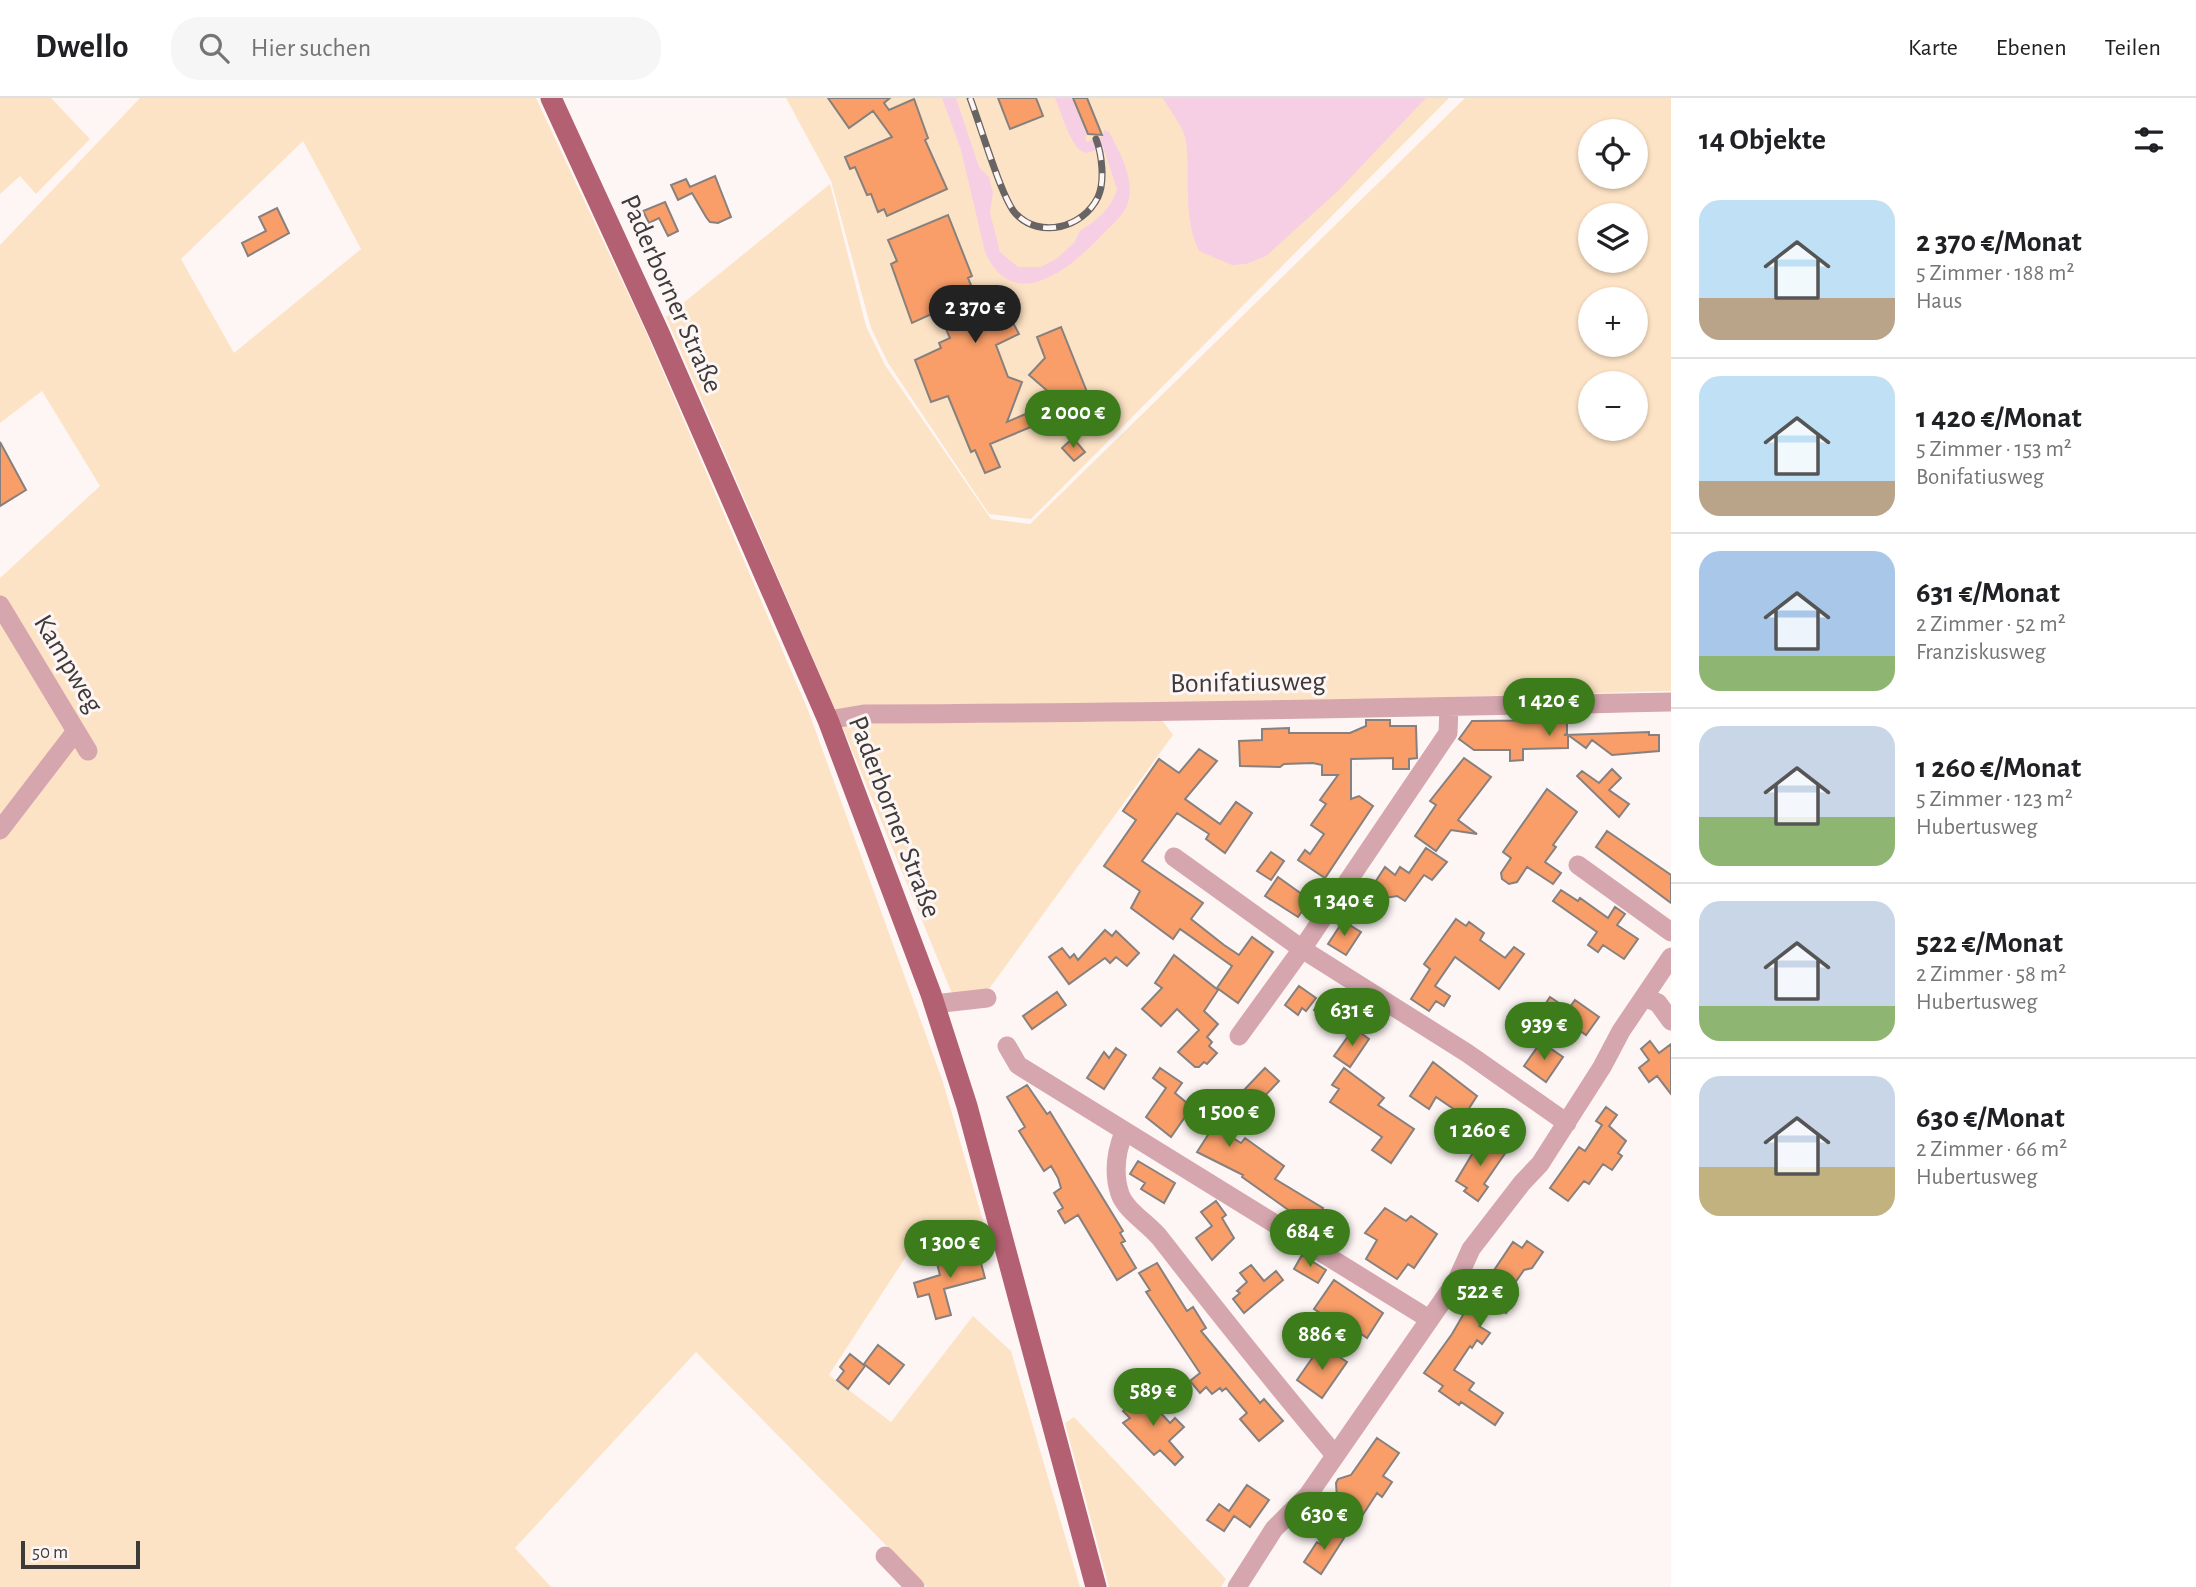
<!DOCTYPE html>
<html lang="de">
<head>
<meta charset="utf-8">
<style>
  body { margin:0; font-family:"Alegreya Sans",sans-serif; background:#f6f6f6; color:#202124; height:100vh; display:flex; flex-direction:column; font-size:26px; white-space:nowrap }
  * { box-sizing:border-box; margin:0 }
  p { font-size:23px; color:#757577 }
  .icon { flex:none; width:38px; height:38px; fill:none; stroke:currentColor; stroke-width:2; stroke-linecap:round; stroke-linejoin:round }
  .map { position:relative; flex:1; overflow:hidden }
  .drawer { display:flex; flex-direction:column; background:#fff; width:525px }
  .drawer>* { flex:none }
  .fabs { position:absolute; left:1578px; top:21px; display:grid; gap:14px }
  .fabs a { display:grid; place-items:center; width:70px; height:70px; border-radius:50%; background:#fff; box-shadow:0 2px 5px #0004; font-size:35px }
  .scale { position:absolute; left:21px; bottom:18px; width:119px; box-sizing:border-box; padding-left:7px; border:4px solid #3d3a3a; border-top:0; font-size:19px; line-height:24px; white-space:nowrap; color:#3d3a3a; -webkit-text-stroke:5px #fef6f5; paint-order:stroke }
  .price { position:absolute; translate:-50% -60px; padding:0 16px; border-radius:24px; background:#3c7c1b; color:#fff; font-size:23px; line-height:46px; filter:drop-shadow(0 2px 4px #0008) }
  .price::after { content:''; position:absolute; left:50%; top:42px; width:21px; height:16px; margin-left:-10px; background:inherit; clip-path:polygon(0 0,100% 0,50% 100%) }
  .price.selected { background:#222; color:#fff }
  ul { padding:0; list-style:none }
  li { display:flex; align-items:center; gap:21px; height:175px; padding:0 28px }
  li+li { border-top:2px solid #e0e0e0 }
  li span { display:grid; place-items:center; flex:none; width:196px; height:140px; border-radius:21px; color:#555 }
  li>.icon { margin-inline-start:auto }
  span .icon { width:84px; height:84px; fill:#fffc; stroke-width:1 }
  li b { font-size:30px }
  h2 { display:flex; justify-content:space-between; align-items:center; height:84px; padding:0 28px; font-size:30px }
  header { display:flex; align-items:center; gap:42px; box-sizing:border-box; height:98px; padding:0 35px; background:#fff; border-bottom:2px solid #e0e0e0 }
  header strong { font-size:33px }
  nav { display:flex; gap:38px; margin-inline-start:auto; font-size:24px }
  .search { width:490px; height:63px; background:#f6f6f6; display:flex; align-items:center; gap:18px; box-sizing:border-box; padding:0 24px; border-radius:28px; color:#757577; font-size:26px }
  main { display:flex; flex:1; min-height:0 }
  .map>svg:first-child { display:block }
  .green { fill:#fde3c5; fill-rule:evenodd }
  .water { fill:#f6cfe4 }
  .building { fill:#f99e69; stroke:#87807d; stroke-width:2 }
  .lines { fill:none; stroke-linecap:round; stroke-linejoin:round }
  .minor { stroke:#d6a6af; stroke-width:19 }
  .major { stroke:#b36072; stroke-width:21 }
  .rail-casing { stroke:#686463; stroke-width:7 }
  .rail { stroke:#fef6f5; stroke-width:4.5; stroke-dasharray:13; stroke-linecap:butt }
  .labels { text-anchor:middle; dominant-baseline:central; stroke-width:6; stroke-linejoin:round; paint-order:stroke }
  .street-label { font-size:28px; fill:#3d3a3a; stroke:#fef6f5 }
</style>
</head>
<body>
<header>
<strong>Dwello</strong>
<div class="search"><svg class="icon" aria-label="search" viewBox="0 0 24 24"><circle cx="10" cy="10" r="6"/><path d="M15 15l6 6"/></svg>Hier suchen</div>
<nav><a>Karte</a><a>Ebenen</a><a>Teilen</a></nav>
</header>
<main>
<div class="map">
<svg width="1671" height="1489" viewBox="0 0 1671 1489">
  <rect width="100%" height="100%" fill="#fef6f5"/>
  <!-- green -->
  <path class="green" d="M0 0H51L90 41 36 96 20 78 0 96Z
    M140 0H536L646 234 808 612 943 984 985 1130 909 1154 829 1277 891 1324 973 1218 1011 1253 1080 1489H927L696 1254 515 1450 551 1489H0V480L100 388 42 293 0 325V147ZM303 43 361 151 234 255 181 161Z
    M786 0H1449L1031 421 989 416 888 265 871 230 831 83Z
    M1465 0H1671V593L1151 607 1173 637 989 891 953 898 843 630 666 219 830 86 866 228 885 267 991 421 1030 426ZM1591 33H1636V79H1591ZM1591 117H1636V163H1591ZM1591 201H1636V247H1591ZM1591 285H1636V331H1591Z
    M1074 1319 1226 1481 1221 1489H1109L1065 1325Z"/>
  <!-- water -->
  <path class="water" d="M942 0H956L979 69 989 79 993 94 990 115 1000 154 1018 169H1041L1056 161 1074 145 1080 133C1096 123 1112 110 1117 91L1103 49C1096 50 1090 57 1083 54 1071 49 1060 12 1055 0H1072L1087 37 1085 40 1087 44 1103 38 1104 32 1109 34C1120 55 1135 80 1128 105 1124 118 1110 128 1101 138 1071 170 1013 218 985 154L961 52Z
    M1163 0H1426L1338 93 1266 158 1246 166 1232 167 1199 153C1182 117 1191 82 1186 44 1185 30 1170 13 1163 0Z"/>
  <!-- building -->
  <path class="building" d="M828 0H890L884 5 889 12 914 1 928 40 925 42 947 91 887 118 884 111 878 114 871 96 867 97 855 69 850 71 845 59 892 39 873 13 849 30Z
    M998 0H1036L1043 18 1010 31Z
    M1073 0H1087L1102 37 1088 36Z
    M715 78 731 119 718 125 710 124 706 119 692 95 678 102 671 87 686 81 690 89Z
    M665 104 678 133 668 138 659 120 649 125 643 113Z
    M277 110 289 135 248 158 242 145 266 133 259 119Z
    M948 117 972 178 968 180 978 204 964 210 975 234 1009 217 1019 236 996 247 1008 279 1022 284 1007 324 1058 302 1029 277 1045 260 1037 239 1061 229 1091 304 990 346 1000 369 985 375 975 352 971 354 948 298 931 304 915 262 941 250 939 245 950 240 938 213 912 225 891 166 897 163 888 142Z
    M1073 340 1085 354 1074 363 1062 350Z
    M0 344 26 392 0 408Z
    M1366 622H1390V628H1416L1417 660 1409 661V671H1393V660L1351 661V701L1359 698 1373 708 1325 780 1298 762 1305 752 1310 756 1324 736 1311 727 1326 706 1320 702 1338 677H1322V667L1313 665 1284 666 1280 669 1240 668 1239 643 1262 642V631L1289 630V635H1350L1366 628Z
    M1567 622V636L1564 637 1649 634V637H1659V653L1612 657 1592 642 1586 650 1568 637V650L1523 651V662L1510 663V652H1474L1459 641 1472 623Z
    M1199 651 1217 663 1185 701 1220 726 1236 704 1252 715 1225 755 1206 741 1209 736 1177 715 1142 763 1203 805 1191 821 1224 847 1239 857 1252 839 1273 854 1238 905 1217 890 1232 868 1180 831 1173 841 1131 810 1140 793 1104 768 1136 722 1123 713 1159 661 1179 675Z
    M1464 660 1491 679 1458 722 1477 736 1451 732 1436 753 1415 738 1436 707 1430 703Z
    M1612 671 1621 680 1609 692 1629 706 1619 719 1577 678 1582 673 1599 685Z
    M1547 691 1577 714 1553 747 1556 749 1545 764 1561 775 1553 786 1527 769 1517 784 1509 786 1502 781 1501 775 1511 760 1503 754Z
    M1607 733 1671 777V805L1596 749Z
    M1426 750 1447 764 1432 782 1424 777 1405 803 1397 798 1367 803 1375 791 1372 789 1385 769 1395 777 1400 769 1409 775Z
    M1271 754 1284 763 1271 782 1257 773Z
    M1278 779 1310 802 1298 819 1265 798Z
    M1561 792 1578 803 1580 800 1608 820 1615 809 1625 816 1617 827 1638 841 1624 861 1603 847 1598 854 1588 847 1597 834 1553 803Z
    M1456 821 1466 828 1469 824 1484 835 1480 842 1505 860 1514 849 1524 856 1499 891 1455 859 1435 888 1450 898 1444 908 1436 903 1429 913 1411 901 1430 871 1424 866Z
    M1343 823 1361 834 1346 857 1328 846Z
    M1105 832 1112 838 1116 833 1139 855 1127 868 1116 859 1110 865 1105 860 1069 886 1049 859 1062 850 1070 860 1074 856 1078 862Z
    M1174 857 1218 892 1204 913 1218 926 1207 939 1212 944 1209 948 1217 955 1207 966 1204 964 1199 969H1195L1178 954 1199 932 1177 911 1161 928 1142 911 1162 890 1155 885Z
    M1299 888 1316 900 1306 913 1302 910 1298 917 1285 907Z
    M1057 894 1066 907 1032 931 1023 918Z
    M1550 899 1568 911 1560 924 1542 911Z
    M1322 901 1337 912 1329 923 1314 912Z
    M1575 902 1599 919 1586 937 1562 920Z
    M1354 930 1369 941 1350 969 1334 958Z
    M1650 943 1659 955 1671 946V996L1657 978 1649 984 1639 970 1649 962 1641 951Z
    M1541 944 1563 959 1546 984 1524 968Z
    M1116 950 1126 957 1104 991 1087 980 1104 954 1109 960Z
    M1433 964 1477 998 1464 1018 1436 999 1429 1011 1410 998Z
    M1160 970 1182 985 1175 995 1187 1005 1206 1020 1211 1014 1222 1021 1217 1030 1241 1045 1245 1040 1284 1068 1275 1081 1323 1110 1311 1128 1242 1079 1243 1077 1197 1054 1208 1037 1185 1019 1171 1039 1146 1019 1166 990 1153 980Z
    M1265 970 1279 983 1259 1004 1245 991Z
    M1344 970 1384 1000 1378 1007 1414 1031 1391 1065 1372 1052 1382 1039 1330 1004 1339 991 1332 987Z
    M1027 987 1047 1016 1050 1014 1123 1133 1120 1135 1125 1143 1121 1145 1136 1170 1117 1182 1078 1117 1065 1125 1058 1113 1063 1110 1054 1095 1061 1090 1058 1080 1051 1068 1044 1073 1019 1033 1025 1029 1007 999Z
    M1606 1009 1617 1017 1609 1028 1626 1043 1618 1055 1622 1058 1612 1072 1603 1066 1589 1086 1584 1083 1568 1103 1550 1090 1579 1049 1585 1053 1602 1027 1596 1023Z
    M1483 1038 1506 1054 1484 1086 1488 1089 1478 1103 1464 1093 1467 1090 1456 1083Z
    M1138 1063 1175 1085 1164 1105 1141 1091 1145 1085 1130 1076Z
    M1216 1103 1226 1117 1222 1120 1234 1140 1212 1162 1196 1140 1212 1128 1201 1114Z
    M1385 1110 1406 1123 1411 1118 1437 1136 1414 1170 1408 1166 1397 1181 1366 1161 1377 1142 1365 1135Z
    M1527 1143 1543 1154 1532 1170 1524 1172 1510 1192 1518 1197 1506 1215 1493 1206 1479 1228 1490 1235 1482 1246 1477 1242 1472 1250 1470 1248 1454 1272 1474 1285 1469 1292 1503 1315 1495 1327 1461 1304 1459 1307 1439 1293 1443 1288 1424 1275 1452 1236 1463 1217 1459 1214 1466 1204 1475 1193 1478 1196 1513 1144 1522 1150Z
    M948 1154 950 1162 978 1154 985 1180 944 1191 951 1217 936 1221 929 1196 918 1199 914 1185 940 1177 935 1158Z
    M1302 1157 1326 1172 1318 1185 1294 1171Z
    M1157 1165 1187 1213 1193 1209 1206 1230 1201 1233 1229 1267 1260 1305 1264 1301 1283 1323 1259 1343 1240 1321 1247 1315 1226 1290 1222 1293 1220 1290 1212 1296 1206 1289 1200 1295 1190 1283 1200 1275 1146 1194 1150 1192 1139 1175Z
    M1251 1167 1264 1183 1276 1173 1283 1182 1244 1215 1233 1201 1240 1195 1237 1193 1247 1184 1240 1175Z
    M1334 1182 1383 1215 1367 1240 1334 1217 1331 1222 1314 1211Z
    M878 1247 904 1267 889 1286 864 1266Z
    M1324 1249 1347 1264 1322 1300 1297 1282 1315 1256 1317 1258Z
    M850 1256 865 1268 848 1291 837 1282 844 1273 840 1269Z
    M1139 1297H1144L1170 1325 1175 1320 1184 1329 1169 1343 1183 1359 1175 1367 1160 1352 1154 1357 1123 1325 1130 1320 1123 1313Z
    M1377 1340 1399 1355 1383 1378 1392 1384 1382 1399 1377 1395 1362 1418 1337 1400 1336 1385 1338 1381 1351 1377Z
    M1247 1387 1269 1402 1250 1429 1234 1418 1224 1433 1207 1422 1219 1406 1229 1413Z
    M1332 1431 1344 1440 1321 1476 1304 1464 1317 1444 1322 1447Z"/>
  <g class="lines">
    <!-- minor -->
    <path class="minor" d="M0 507 88 653
      M828 622 864 616C1133 615 1402 610 1671 604
      M0 732 76 633
      M1174 759 1302 851 1467 955 1567 1025
      M1578 767 1671 834
      M1644 899 1658 905 1671 923
      M934 906 987 900
      M1239 938 1302 851 1448 635 1449 609
      M1007 948 1018 967 1429 1221
      M1124 1034C1116 1054 1113 1075 1120 1096 1126 1113 1149 1126 1160 1140 1217 1213 1275 1286 1335 1357
      M885 1458 915 1489
      M1237 1489 1274 1431 1308 1397 1457 1182 1471 1151 1522 1085 1540 1066 1602 969 1621 933 1671 859"/>
    <!-- major -->
    <path class="major" d="M551 0 659 235 828 622 931 896 967 1008 1096 1489"/>
    <!-- rail casing -->
    <g class="rail-casing">
      <path id="rail" d="M970 0C979 23 1002 102 1016 116 1040 141 1083 130 1098 99 1105 84 1102 56 1096 41"/>
    </g>
    <!-- rail -->
    <use href="#rail" class="rail"/>
  </g>
  <g class="labels">
    <!-- street labels -->
    <g class="street-label">
      <text transform="translate(671 196) rotate(66)">Paderborner Straße</text>
      <text transform="translate(68 566) rotate(59)">Kampweg</text>
      <text transform="translate(1248 585) rotate(-1)">Bonifatiusweg</text>
      <text transform="translate(894 719) rotate(69)">Paderborner Straße</text>
    </g>
  </g>
</svg>
<div class="fabs">
<a><svg class="icon" aria-label="locate" viewBox="0 0 24 24"><circle cx="12" cy="12" r="6"/><path d="M12 2v4M12 18v4M2 12h4M18 12h4"/></svg></a>
<a><svg class="icon" aria-label="layers" viewBox="0 0 24 24"><path d="M12 4l9 5-9 5-9-5zM3 14l9 5 9-5"/></svg></a>
<a>+</a>
<a>−</a>
</div>
<div class="scale">50 m</div>
<b class="price selected" style="left:975px;top:247px">2 370 €</b>
<b class="price" style="left:1073px;top:352px">2 000 €</b>
<b class="price" style="left:1549px;top:640px">1 420 €</b>
<b class="price" style="left:1344px;top:840px">1 340 €</b>
<b class="price" style="left:1352px;top:950px">631 €</b>
<b class="price" style="left:1544px;top:964px">939 €</b>
<b class="price" style="left:1229px;top:1051px">1 500 €</b>
<b class="price" style="left:1480px;top:1070px">1 260 €</b>
<b class="price" style="left:1310px;top:1171px">684 €</b>
<b class="price" style="left:950px;top:1182px">1 300 €</b>
<b class="price" style="left:1480px;top:1231px">522 €</b>
<b class="price" style="left:1322px;top:1274px">886 €</b>
<b class="price" style="left:1153px;top:1330px">589 €</b>
<b class="price" style="left:1324px;top:1454px">630 €</b>
</div>
<section class="drawer">
<h2>14 Objekte<svg class="icon" aria-label="filters" viewBox="0 0 24 24"><path d="M4 7h16M4 17h16"/><circle cx="9" cy="7" r="2"/><circle cx="15" cy="17" r="2"/></svg></h2>
<ul>
<li><span style="background:linear-gradient(#bfe0f5 70%,#b9a48a 0)"><svg class="icon" aria-label="home" viewBox="0 0 24 24"><path d="M3 11l9-7 9 7M6 9v11h12V9"/></svg></span><div><b>2 370 €/Monat</b><p>5 Zimmer · 188 m²</p><p>Haus</p></div></li>
<li><span style="background:linear-gradient(#bfe0f5 75%,#b9a48a 0)"><svg class="icon" aria-label="home" viewBox="0 0 24 24"><path d="M3 11l9-7 9 7M6 9v11h12V9"/></svg></span><div><b>1 420 €/Monat</b><p>5 Zimmer · 153 m²</p><p>Bonifatiusweg</p></div></li>
<li><span style="background:linear-gradient(#a9c7e8 75%,#8fb573 0)"><svg class="icon" aria-label="home" viewBox="0 0 24 24"><path d="M3 11l9-7 9 7M6 9v11h12V9"/></svg></span><div><b>631 €/Monat</b><p>2 Zimmer · 52 m²</p><p>Franziskusweg</p></div></li>
<li><span style="background:linear-gradient(#c9d6e8 65%,#8fb573 0)"><svg class="icon" aria-label="home" viewBox="0 0 24 24"><path d="M3 11l9-7 9 7M6 9v11h12V9"/></svg></span><div><b>1 260 €/Monat</b><p>5 Zimmer · 123 m²</p><p>Hubertusweg</p></div></li>
<li><span style="background:linear-gradient(#c9d6e8 75%,#8fb573 0)"><svg class="icon" aria-label="home" viewBox="0 0 24 24"><path d="M3 11l9-7 9 7M6 9v11h12V9"/></svg></span><div><b>522 €/Monat</b><p>2 Zimmer · 58 m²</p><p>Hubertusweg</p></div></li>
<li><span style="background:linear-gradient(#c9d6e8 65%,#c2b280 0)"><svg class="icon" aria-label="home" viewBox="0 0 24 24"><path d="M3 11l9-7 9 7M6 9v11h12V9"/></svg></span><div><b>630 €/Monat</b><p>2 Zimmer · 66 m²</p><p>Hubertusweg</p></div></li>
</ul>
</section>
</main>
</body>
</html>
